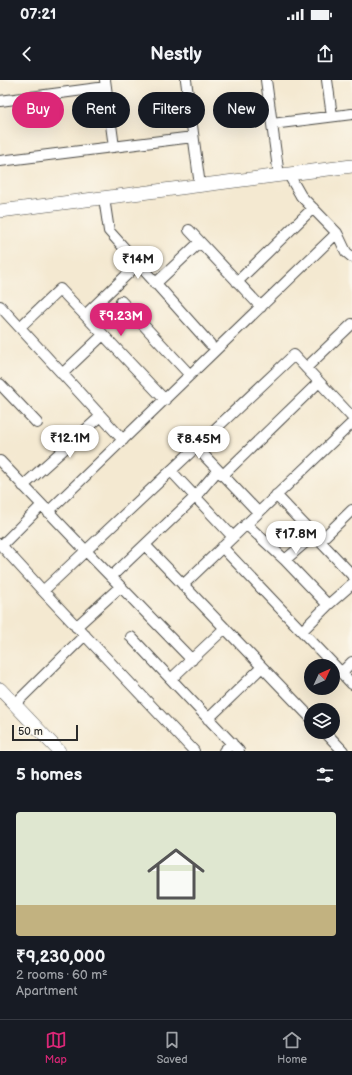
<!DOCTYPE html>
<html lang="en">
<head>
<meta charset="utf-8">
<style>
  body { margin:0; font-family:"Balsamiq Sans",sans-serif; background:#20242c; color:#f1f3f6; height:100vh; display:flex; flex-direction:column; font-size:15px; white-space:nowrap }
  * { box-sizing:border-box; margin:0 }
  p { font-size:13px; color:#9ea1a6 }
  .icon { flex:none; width:22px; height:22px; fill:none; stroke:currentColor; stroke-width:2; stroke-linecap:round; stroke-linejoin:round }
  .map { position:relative; height:671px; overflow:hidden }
  .details { display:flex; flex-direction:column; background:#171b24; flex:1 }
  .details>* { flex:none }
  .guide { position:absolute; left:12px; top:12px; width:328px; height:36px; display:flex; gap:8px }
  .needle { width:26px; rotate:46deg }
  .controls { position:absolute; left:304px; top:579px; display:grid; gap:8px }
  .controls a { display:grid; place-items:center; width:36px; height:36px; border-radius:50%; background:#171b24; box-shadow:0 4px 16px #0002; font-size:20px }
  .scale { position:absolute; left:12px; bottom:10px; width:66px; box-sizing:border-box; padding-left:4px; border:2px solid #2b2b2b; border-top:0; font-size:11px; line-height:14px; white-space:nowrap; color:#2b2b2b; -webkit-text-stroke:3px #fbf7ec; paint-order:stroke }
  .price { position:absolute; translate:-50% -34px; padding:0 9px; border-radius:14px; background:#fff; color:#222; font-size:13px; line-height:26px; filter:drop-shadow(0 1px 2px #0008) }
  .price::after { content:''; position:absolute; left:50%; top:24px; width:12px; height:9px; margin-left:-6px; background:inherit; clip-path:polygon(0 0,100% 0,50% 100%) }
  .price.selected { background:#db2777; color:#fff }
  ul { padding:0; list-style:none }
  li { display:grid; align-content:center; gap:8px; height:212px; padding:0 16px }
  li+li { border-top:1px solid #363941 }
  li span { display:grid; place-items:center; height:124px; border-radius:4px; color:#555 }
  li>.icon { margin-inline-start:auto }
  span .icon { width:72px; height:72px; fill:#fffc; stroke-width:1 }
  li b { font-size:17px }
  h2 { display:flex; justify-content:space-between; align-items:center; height:48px; padding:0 16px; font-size:17px }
  .chip { padding:0 14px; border-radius:18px; background:#171b24; box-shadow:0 4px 16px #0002; font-size:14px; line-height:36px }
  .chip.selected { background:#db2777; color:#fff }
  .status { display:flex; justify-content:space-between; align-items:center; height:28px; padding:0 20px; background:#171b24; direction:ltr }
  .status svg { height:11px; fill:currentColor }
  header { display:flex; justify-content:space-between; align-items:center; height:52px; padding:0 16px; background:#171b24; font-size:18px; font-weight:700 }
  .tab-bar { display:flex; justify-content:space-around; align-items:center; height:56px; border-top:1px solid #363941; background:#171b24; font-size:11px; color:#9ea1a6 }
  .tab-bar a { display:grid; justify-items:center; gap:2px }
  .tab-bar .selected { color:#db2777 }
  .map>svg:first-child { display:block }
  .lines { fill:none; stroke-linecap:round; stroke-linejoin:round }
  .minor-casing { stroke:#494844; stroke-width:12 }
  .tertiary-casing { stroke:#494844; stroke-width:14 }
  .minor { stroke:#fff; stroke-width:10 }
  .tertiary { stroke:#fff; stroke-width:13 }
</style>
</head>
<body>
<div class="status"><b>07:21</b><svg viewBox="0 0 49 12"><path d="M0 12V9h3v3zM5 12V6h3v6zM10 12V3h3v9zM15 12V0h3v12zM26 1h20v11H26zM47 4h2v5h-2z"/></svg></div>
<header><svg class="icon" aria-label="back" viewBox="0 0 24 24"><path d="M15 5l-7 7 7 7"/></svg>Nestly<svg class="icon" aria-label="share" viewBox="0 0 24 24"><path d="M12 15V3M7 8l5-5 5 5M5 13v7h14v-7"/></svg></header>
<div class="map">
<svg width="352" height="671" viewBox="0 0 352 671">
  <rect width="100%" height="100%" fill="#fbf7ec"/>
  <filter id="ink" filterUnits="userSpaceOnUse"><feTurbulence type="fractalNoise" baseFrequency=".025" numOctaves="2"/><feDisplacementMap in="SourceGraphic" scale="8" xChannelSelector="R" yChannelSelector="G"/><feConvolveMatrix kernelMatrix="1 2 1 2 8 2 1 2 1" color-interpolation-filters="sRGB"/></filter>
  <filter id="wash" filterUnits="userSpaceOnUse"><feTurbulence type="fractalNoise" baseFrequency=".012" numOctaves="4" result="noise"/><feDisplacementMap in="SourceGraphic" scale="16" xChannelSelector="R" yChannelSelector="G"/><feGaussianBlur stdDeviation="0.9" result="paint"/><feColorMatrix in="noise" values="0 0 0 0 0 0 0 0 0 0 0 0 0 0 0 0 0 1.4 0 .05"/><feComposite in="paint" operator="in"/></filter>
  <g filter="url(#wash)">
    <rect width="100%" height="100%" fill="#f4e9d1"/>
  </g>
  <g filter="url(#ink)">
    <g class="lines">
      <!-- minor casing -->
      <g class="minor-casing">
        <path id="minor" d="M105 0 114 67
          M186 0 200 106
          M266 0 279 96
          M327 0 332 36
          M0 21 106 7
          M272 44 352 34
          M0 81 193 57
          M289 95 301 116 337 153 346 172 352 177
          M104 118 109 151 210 264
          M189 150 261 227
          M237 202 313 128
          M155 204 200 162
          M121 221 190 295
          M0 226 123 360
          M85 235 138 184
          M20 247 60 209 165 320
          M306 288 352 244
          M62 294 103 255
          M0 304 37 343
          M196 367 258 432
          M0 381 86 471 192 580
          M171 391 233 457
          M223 395 319 302
          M23 406 101 336
          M276 415 352 495
          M48 432 337 153
          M246 444 285 480 328 525
          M320 461 352 430
          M0 464 43 511 194 671
          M145 465 311 638
          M1 466 42 425
          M222 467 352 604
          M285 480 314 455
          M111 497 195 417 218 390
          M183 505 352 343
          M43 511 294 275 352 337
          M76 547 120 507
          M302 551 328 525 352 504
          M131 557 239 671
          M341 593 352 582
          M171 599 225 548
          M15 624 85 555
          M208 639 262 587
          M325 652 343 671
          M224 671 232 663"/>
      </g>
      <!-- tertiary casing -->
      <g class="tertiary-casing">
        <path id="tertiary" d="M0 131 352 86
          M0 609 59 671"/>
      </g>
      <!-- minor -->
      <use href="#minor" class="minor"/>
      <!-- tertiary -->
      <use href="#tertiary" class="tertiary"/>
    </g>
  </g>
</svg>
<div class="controls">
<a><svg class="needle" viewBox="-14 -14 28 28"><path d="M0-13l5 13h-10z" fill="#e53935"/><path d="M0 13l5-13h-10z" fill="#9ea1a6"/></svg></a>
<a><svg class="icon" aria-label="layers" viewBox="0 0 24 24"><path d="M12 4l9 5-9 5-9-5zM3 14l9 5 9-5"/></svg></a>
</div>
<div class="scale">50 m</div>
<b class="price" style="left:138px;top:200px">₹14M</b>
<b class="price selected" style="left:121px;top:257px">₹9.23M</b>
<b class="price" style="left:70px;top:379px">₹12.1M</b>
<b class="price" style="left:199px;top:380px">₹8.45M</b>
<b class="price" style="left:296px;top:475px">₹17.8M</b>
<div class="guide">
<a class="chip selected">Buy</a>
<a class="chip">Rent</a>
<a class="chip">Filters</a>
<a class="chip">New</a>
</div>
</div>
<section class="details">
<h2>5 homes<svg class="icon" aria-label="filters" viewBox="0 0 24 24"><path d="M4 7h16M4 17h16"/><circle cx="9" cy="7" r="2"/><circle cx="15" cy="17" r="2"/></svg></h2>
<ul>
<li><span style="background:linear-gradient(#dfe7d0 75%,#c2b280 0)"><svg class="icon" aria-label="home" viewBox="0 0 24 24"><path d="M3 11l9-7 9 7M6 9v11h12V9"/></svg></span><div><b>₹9,230,000</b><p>2 rooms · 60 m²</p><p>Apartment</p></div></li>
</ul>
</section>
<nav class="tab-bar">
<a class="selected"><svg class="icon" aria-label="map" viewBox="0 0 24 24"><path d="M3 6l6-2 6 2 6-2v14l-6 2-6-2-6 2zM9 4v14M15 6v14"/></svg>Map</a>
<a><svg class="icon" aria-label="saved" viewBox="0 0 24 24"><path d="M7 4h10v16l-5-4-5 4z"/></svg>Saved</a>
<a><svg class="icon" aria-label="home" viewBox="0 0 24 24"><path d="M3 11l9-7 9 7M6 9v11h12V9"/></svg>Home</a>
</nav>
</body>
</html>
